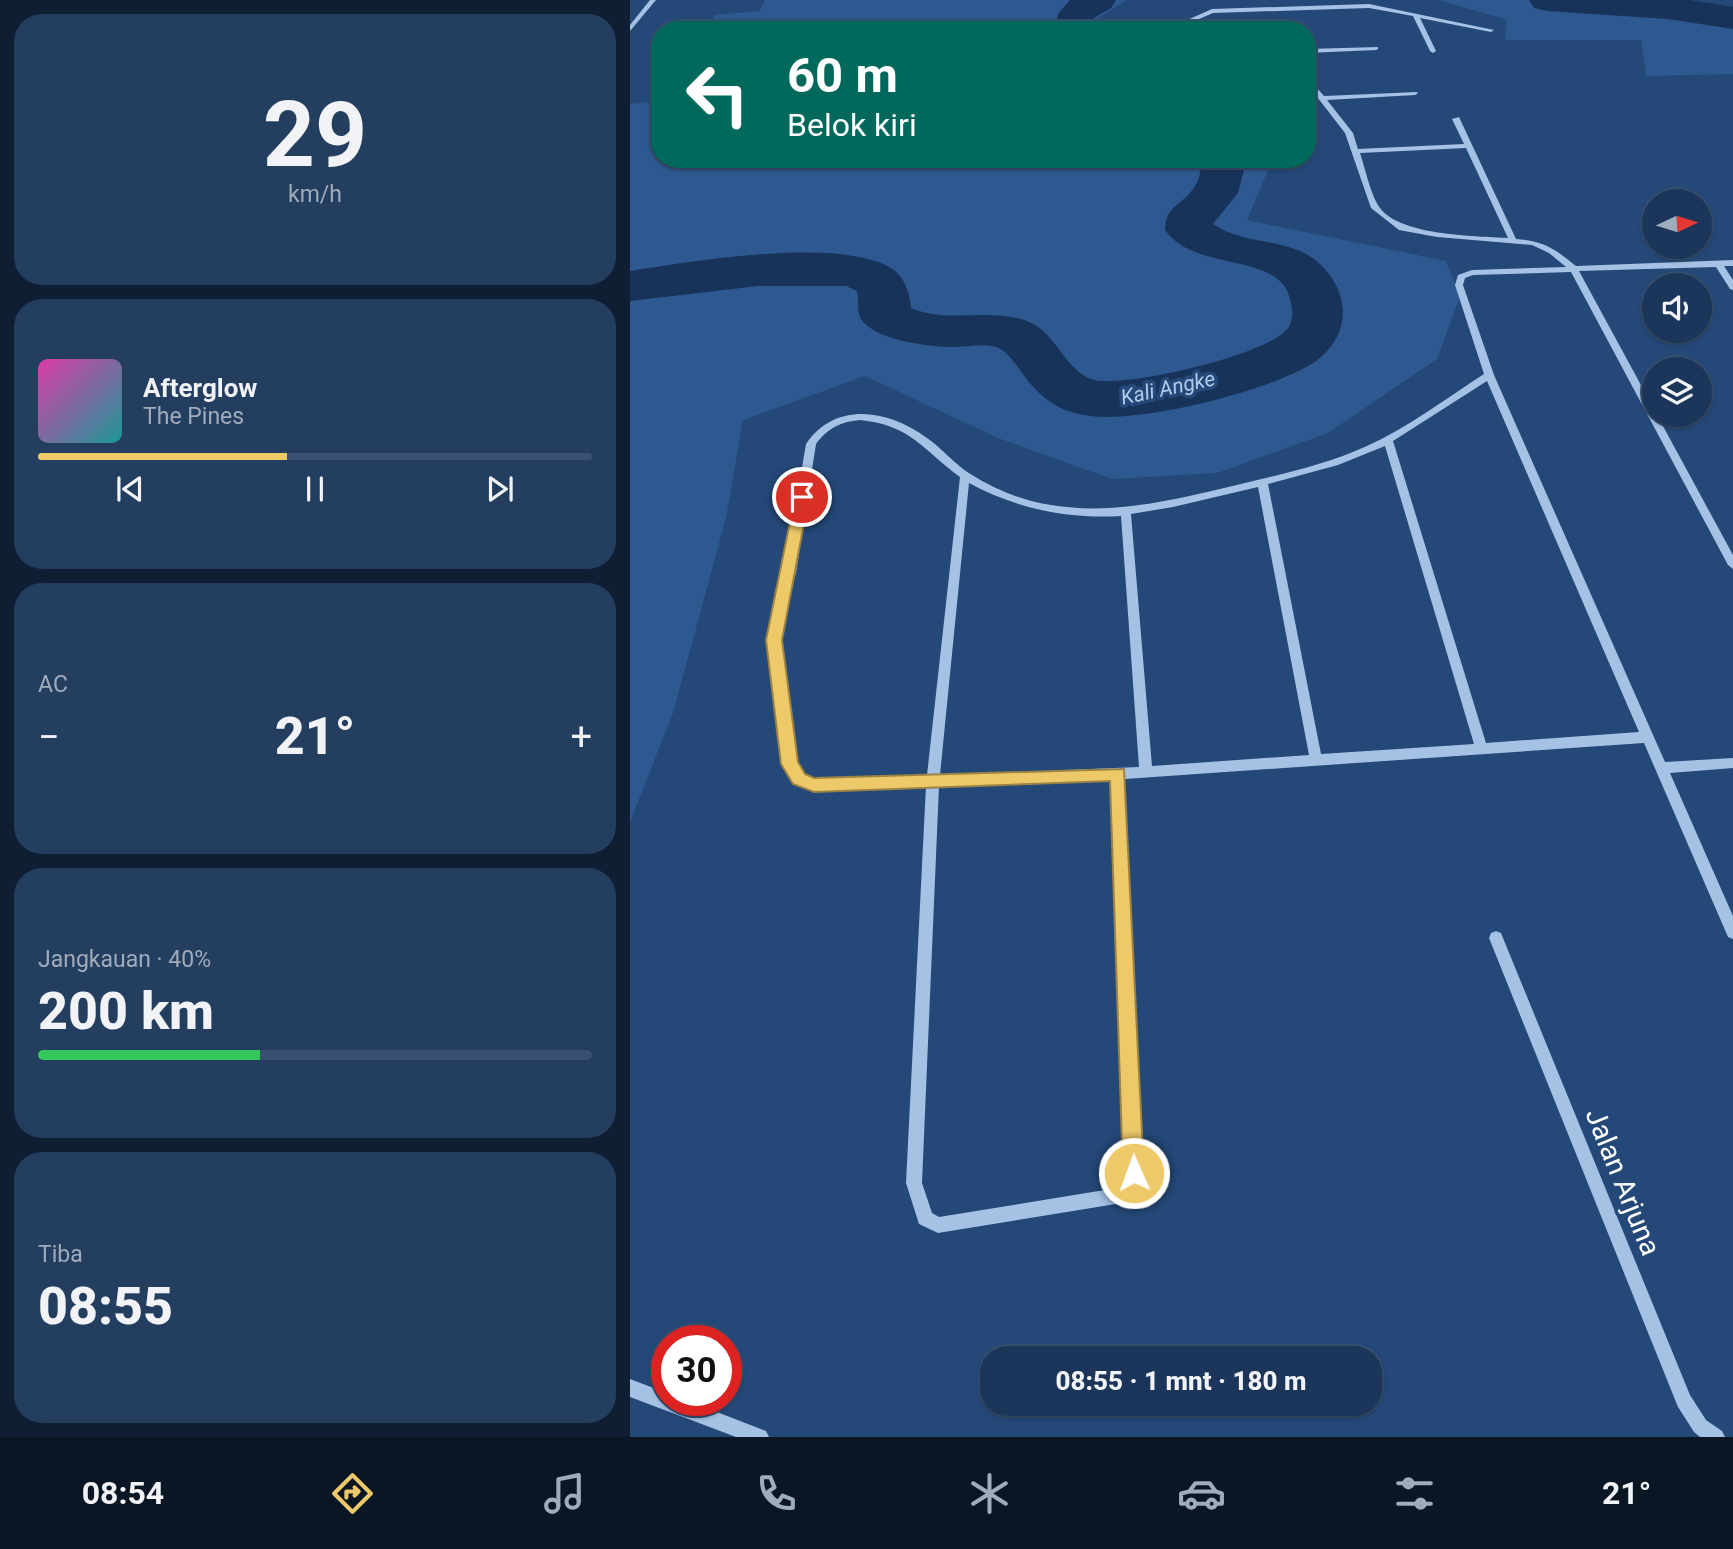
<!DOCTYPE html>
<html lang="id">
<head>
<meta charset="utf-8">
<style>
  body { margin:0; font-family:Roboto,sans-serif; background:#243e60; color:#f1f3f6; height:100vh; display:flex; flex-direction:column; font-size:26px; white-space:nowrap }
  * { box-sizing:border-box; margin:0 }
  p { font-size:23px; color:#a0abbb }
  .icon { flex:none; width:38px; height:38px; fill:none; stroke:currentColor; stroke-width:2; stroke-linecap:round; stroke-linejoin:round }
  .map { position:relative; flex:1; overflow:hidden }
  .sheet { display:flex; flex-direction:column; gap:14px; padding:14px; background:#0f1e32; width:630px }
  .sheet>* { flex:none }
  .top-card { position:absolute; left:21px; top:21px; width:665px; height:147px; border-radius:28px; box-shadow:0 2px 5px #0004,0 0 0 2px #395070; background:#00695c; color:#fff; overflow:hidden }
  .needle { width:46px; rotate:86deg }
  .fabs { position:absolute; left:1012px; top:189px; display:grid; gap:14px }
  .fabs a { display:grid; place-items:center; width:70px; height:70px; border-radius:50%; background:#1b365a; box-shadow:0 2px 5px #0004,0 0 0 2px #395070; font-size:35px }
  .speed { position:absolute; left:21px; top:1325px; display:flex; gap:14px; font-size:35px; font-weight:700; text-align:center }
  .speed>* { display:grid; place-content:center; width:91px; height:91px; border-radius:50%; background:#1b365a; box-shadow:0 2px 5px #0004,0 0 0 2px #395070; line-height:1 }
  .speed .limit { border:10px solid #d22; background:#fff; color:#111 }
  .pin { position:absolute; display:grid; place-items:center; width:60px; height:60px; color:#fff; margin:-30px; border:4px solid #fff; border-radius:50%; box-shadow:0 2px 7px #0007 }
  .me { position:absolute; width:77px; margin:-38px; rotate:358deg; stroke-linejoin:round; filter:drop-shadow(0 0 5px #0008) }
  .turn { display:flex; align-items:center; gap:24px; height:147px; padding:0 21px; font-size:32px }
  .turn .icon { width:91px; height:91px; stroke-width:2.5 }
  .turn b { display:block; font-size:49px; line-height:60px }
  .big { font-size:52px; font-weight:800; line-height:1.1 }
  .sheet .tile { flex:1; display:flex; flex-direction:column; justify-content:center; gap:10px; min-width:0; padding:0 24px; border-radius:28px; background:#243e60 }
  .sheet .dial { align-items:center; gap:0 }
  .dial b { font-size:91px; line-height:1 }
  .song { display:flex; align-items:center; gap:21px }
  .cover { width:84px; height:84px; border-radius:10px; background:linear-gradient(135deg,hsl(320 70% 55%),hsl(180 70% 35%)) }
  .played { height:7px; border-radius:4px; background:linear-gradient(90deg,#eec969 45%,#395070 45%) }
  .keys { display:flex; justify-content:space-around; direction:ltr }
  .heat { display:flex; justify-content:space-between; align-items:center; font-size:38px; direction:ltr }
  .charge { height:10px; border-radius:5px; background:linear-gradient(90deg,#34c759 40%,#395070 0) }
  .trip { position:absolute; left:350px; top:1346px; width:402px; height:70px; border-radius:28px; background:#1b365a; box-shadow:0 2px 5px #0004,0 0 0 2px #395070; font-weight:800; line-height:70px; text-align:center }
  .tab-bar { display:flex; height:112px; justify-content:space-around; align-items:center; background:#0b1624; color:#a0abbb }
  .tab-bar .icon { width:49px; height:49px }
  .tab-bar .selected { color:#eec969 }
  .tab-bar b { font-size:32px; color:#f1f3f6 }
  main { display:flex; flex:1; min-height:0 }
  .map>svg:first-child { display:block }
  .green { fill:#2e5990 }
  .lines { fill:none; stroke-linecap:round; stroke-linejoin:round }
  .river { fill:#183359; fill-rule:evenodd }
  .minor { fill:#a5c1e4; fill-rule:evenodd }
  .route { fill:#eec969; stroke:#9b8344; stroke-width:2 }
  .labels { text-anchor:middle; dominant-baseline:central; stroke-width:7; stroke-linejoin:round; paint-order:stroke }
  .far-water-label { font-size:21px; font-style:italic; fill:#b0cbec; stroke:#244878 }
  .near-street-label { font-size:28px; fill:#fff; stroke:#244878 }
</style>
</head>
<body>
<main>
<section class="sheet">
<div class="tile dial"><b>29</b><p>km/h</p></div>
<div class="tile">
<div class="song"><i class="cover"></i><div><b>Afterglow</b><p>The Pines</p></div></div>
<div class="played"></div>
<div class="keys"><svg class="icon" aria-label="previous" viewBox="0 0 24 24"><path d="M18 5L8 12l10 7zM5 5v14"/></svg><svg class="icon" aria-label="pause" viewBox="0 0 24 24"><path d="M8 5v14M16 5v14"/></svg><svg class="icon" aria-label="next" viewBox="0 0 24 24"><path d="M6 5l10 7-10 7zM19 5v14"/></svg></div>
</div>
<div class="tile"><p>AC</p>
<div class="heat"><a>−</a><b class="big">21°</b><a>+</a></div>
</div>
<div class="tile"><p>Jangkauan · 40%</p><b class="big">200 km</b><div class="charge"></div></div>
<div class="tile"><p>Tiba</p><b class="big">08:55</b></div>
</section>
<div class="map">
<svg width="1103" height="1437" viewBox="0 0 1103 1437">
  <rect width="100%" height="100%" fill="#244878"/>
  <g class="green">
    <polygon points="135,0 497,0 448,30 81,30 84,15 129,11"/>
    <polygon points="809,0 998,0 1008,14 1103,20 1103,74 1016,76 1011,40 875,40 877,20"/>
    <polygon points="30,101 30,159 635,159 639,168 617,220 816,261 830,296 807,359 698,433 587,473 482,479 368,438 235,376 113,420 96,518 43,713 0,822 0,104"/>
  </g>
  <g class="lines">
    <g class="river">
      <polygon points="440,0 486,0 481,8 464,18 462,30 424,30 428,14"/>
      <polygon points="899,0 1059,0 1103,7 1103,29 1038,19 917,11 904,8"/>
      <path d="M572 159H617L608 193 583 224C616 247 661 236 691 265 721 295 721 335 686 361 645 390 511 423 461 416 430 413 410 398 392 373 385 363 377 351 366 347 354 343 336 347 323 347 300 347 241 340 230 317 227 310 229 299 227 291L216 286H128L0 301V271C60 262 213 235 264 270 275 278 280 295 281 308 317 324 359 307 397 321 426 331 435 372 464 380 494 388 647 354 660 325 664 315 662 302 658 293 642 253 563 271 535 230 535 205 554 205 565 186 570 179 571 168 572 159Z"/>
    </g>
    <g class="minor">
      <polygon points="20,0 26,0 0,31 0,25"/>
      <polygon points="739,4 864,30 861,32 790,18 806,51 803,53 800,51 783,16 739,8 583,13 560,23 559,30 553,30 555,21 582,9"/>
      <polygon points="748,47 748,49 746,50 677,53 677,49"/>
      <path d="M677 77 694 96 787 92 788 93 785 95 697 100 723 133 728 149 834 144 822 119 829 117 886 239C914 241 925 249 946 266L1103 260V266H1094L1103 280V290L1100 289 1086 267 949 271 1024 409V415H1027L1103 555V569L1098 565 941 272 843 275 835 278 833 285 864 375 1035 762 1103 758V768L1040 773 1103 916V939L1098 937 1014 743 495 779 512 1173 498 1201 492 1203 308 1233 289 1224 276 1183 296 786 184 791 164 783 154 764 138 641 142 608 154 573 176 444C206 400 259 410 297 438 313 449 325 465 342 475 366 490 393 501 421 505 487 516 551 498 615 483 656 473 698 464 737 446 779 427 815 399 854 374L825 285 828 275 842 270 936 267 919 253 902 245 807 237 769 230 741 208 715 133 677 84ZM836 148 878 238C845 236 766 236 748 205 740 192 735 168 730 153ZM857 381 1009 732 856 743 763 441ZM230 420C281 425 293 450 330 477L297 775 184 779 174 775 166 763 150 641 154 608 166 573 186 444C198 428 210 422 230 420ZM755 446 844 744 691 754 638 484 708 465ZM339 483C387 509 437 519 491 516L509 767 310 775ZM628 487 679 755 522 766 501 514 543 507ZM482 780 496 1172 487 1188 309 1217 302 1213 292 1183 309 786Z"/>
      <polygon points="866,931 871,933 873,938 1060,1395 1076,1420 1092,1431 1095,1437 1070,1437 1064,1432 1048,1407 859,938 861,933"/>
      <polygon points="0,1379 37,1393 37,1400 56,1400 136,1431 139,1437 106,1437 0,1397"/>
    </g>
  </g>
  <polygon class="route" points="172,493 179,497 152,640 168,762 175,774 184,778 494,769 514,1173 511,1181 504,1184 496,1181 493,1173 480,781 184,792 163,784 151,764 136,640 165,497"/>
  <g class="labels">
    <g class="far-water-label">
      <text transform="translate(538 388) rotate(-12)">Kali Angke</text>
    </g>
    <g class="near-street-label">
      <text transform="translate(993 1182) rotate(68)">Jalan Arjuna</text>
    </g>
  </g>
</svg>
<div class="fabs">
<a><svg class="needle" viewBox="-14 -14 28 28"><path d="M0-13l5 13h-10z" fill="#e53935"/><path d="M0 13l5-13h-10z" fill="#a0abbb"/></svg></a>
<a><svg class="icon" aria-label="sound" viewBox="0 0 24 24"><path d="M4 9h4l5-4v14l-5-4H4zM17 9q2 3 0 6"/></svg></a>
<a><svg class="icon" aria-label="layers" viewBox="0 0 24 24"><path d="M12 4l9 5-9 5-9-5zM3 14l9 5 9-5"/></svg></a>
</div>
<div class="speed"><div class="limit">30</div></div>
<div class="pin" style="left:172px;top:497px;background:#d93025"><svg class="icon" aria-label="arrive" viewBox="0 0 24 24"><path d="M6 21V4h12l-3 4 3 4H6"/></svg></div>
<svg class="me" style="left:504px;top:1173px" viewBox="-20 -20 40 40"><circle r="17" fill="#eec969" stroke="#fff" stroke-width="3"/><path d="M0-11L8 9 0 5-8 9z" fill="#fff"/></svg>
<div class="trip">08:55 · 1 mnt · 180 m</div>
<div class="top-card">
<div class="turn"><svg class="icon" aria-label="left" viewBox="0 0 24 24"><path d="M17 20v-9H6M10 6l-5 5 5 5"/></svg><div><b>60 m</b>Belok kiri</div></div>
</div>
</div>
</main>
<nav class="tab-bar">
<b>08:54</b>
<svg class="icon selected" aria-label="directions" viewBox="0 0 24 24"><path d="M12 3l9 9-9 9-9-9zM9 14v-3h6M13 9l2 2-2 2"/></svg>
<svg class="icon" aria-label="music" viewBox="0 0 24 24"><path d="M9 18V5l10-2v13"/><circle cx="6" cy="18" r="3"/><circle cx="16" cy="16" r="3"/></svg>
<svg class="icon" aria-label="phone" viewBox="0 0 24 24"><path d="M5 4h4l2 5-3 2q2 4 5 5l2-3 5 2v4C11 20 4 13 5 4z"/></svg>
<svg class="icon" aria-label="climate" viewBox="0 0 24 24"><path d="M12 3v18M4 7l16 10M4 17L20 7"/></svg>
<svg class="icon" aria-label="car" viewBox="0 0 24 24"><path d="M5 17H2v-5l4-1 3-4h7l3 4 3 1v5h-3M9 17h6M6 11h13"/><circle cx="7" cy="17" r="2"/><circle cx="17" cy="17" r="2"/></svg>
<svg class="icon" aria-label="filters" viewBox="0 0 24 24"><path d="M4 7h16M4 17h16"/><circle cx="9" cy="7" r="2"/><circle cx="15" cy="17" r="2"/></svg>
<b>21°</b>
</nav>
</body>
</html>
